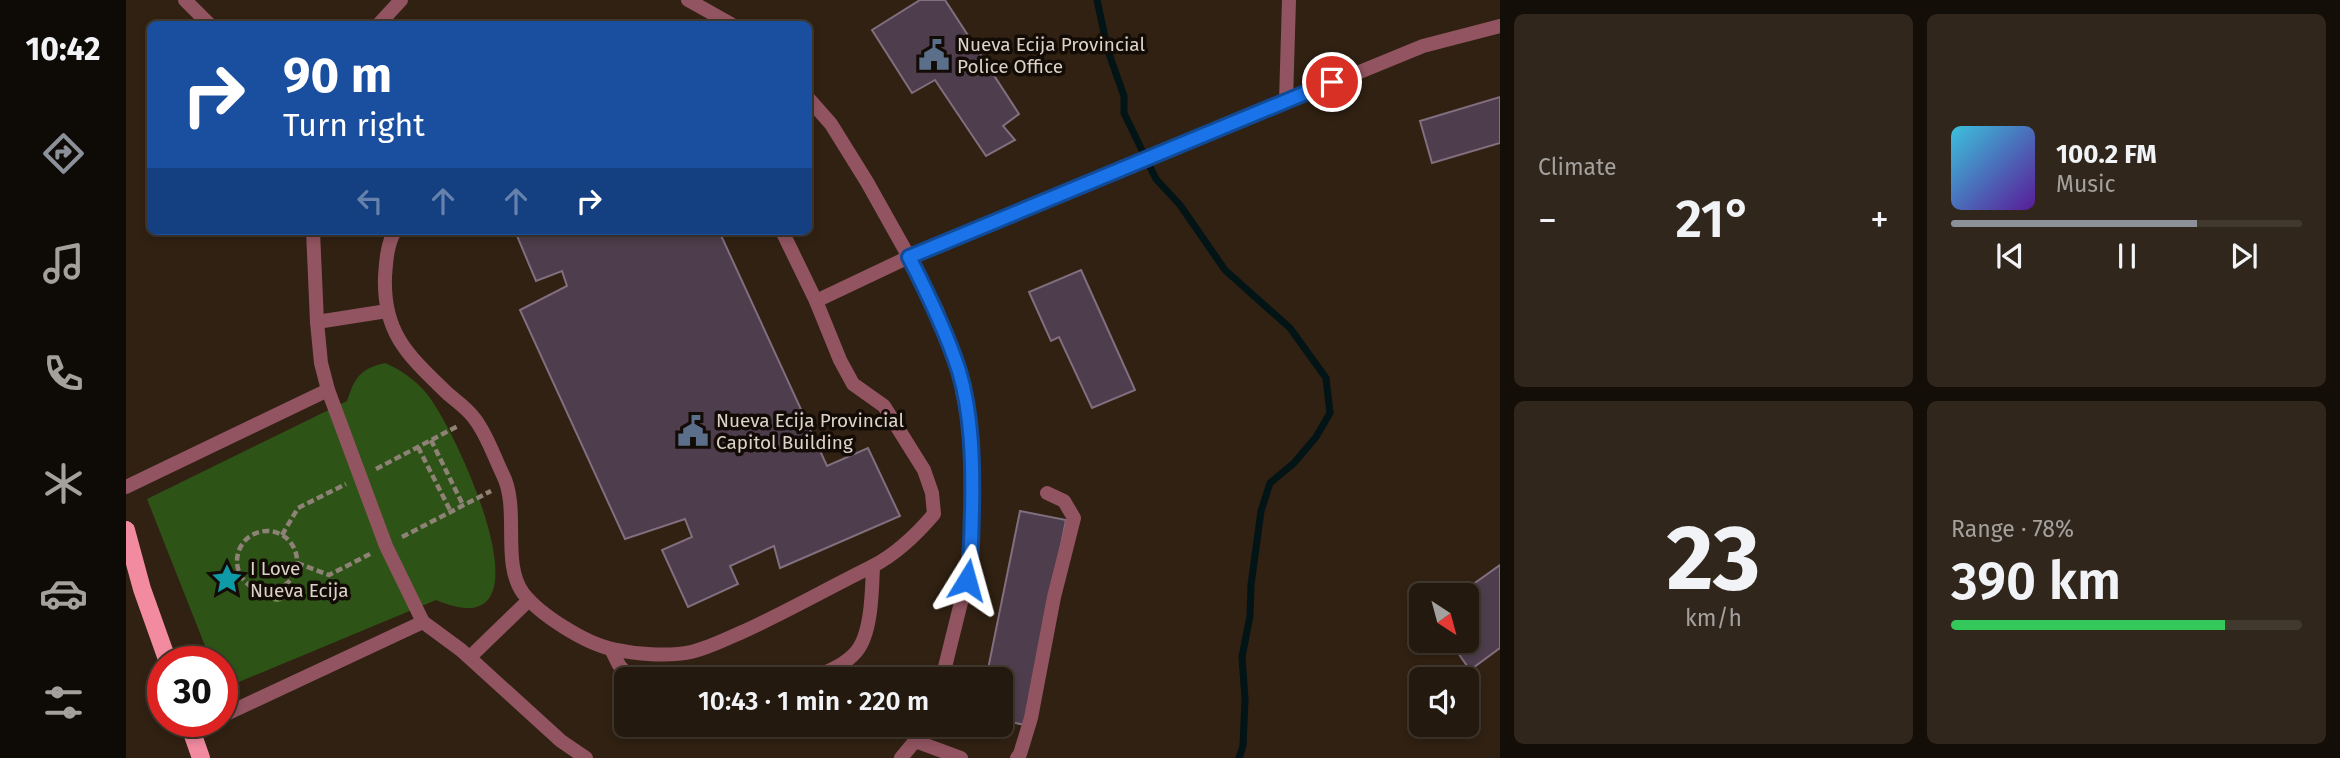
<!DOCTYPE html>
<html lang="en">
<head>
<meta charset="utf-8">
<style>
  body { margin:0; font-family:"Fira Sans",sans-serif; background:#30261c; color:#f1f3f6; height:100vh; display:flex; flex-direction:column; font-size:26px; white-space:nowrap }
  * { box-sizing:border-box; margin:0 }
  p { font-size:23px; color:#a3a09e }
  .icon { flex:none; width:38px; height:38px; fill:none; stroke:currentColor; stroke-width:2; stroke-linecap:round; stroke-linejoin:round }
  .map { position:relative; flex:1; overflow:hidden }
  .drawer { display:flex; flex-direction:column; gap:14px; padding:14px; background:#140e08; width:840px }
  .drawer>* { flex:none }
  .banner { position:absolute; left:21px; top:21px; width:665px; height:214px; border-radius:10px; box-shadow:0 4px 10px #0003,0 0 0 2px #41382e; background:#1a4fa0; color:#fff; overflow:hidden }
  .needle { width:46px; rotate:144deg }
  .buttons { position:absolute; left:1283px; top:583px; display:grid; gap:14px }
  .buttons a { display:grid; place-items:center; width:70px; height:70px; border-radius:10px; background:#24190e; box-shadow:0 4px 10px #0003,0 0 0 2px #41382e; font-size:35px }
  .speed { position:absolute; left:21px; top:646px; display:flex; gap:14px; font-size:35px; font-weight:700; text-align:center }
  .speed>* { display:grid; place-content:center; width:91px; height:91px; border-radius:50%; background:#24190e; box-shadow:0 4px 10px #0003,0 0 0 2px #41382e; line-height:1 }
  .speed .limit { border:10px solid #d22; background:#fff; color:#111 }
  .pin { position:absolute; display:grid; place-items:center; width:60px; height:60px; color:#fff; margin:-30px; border:4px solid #fff; border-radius:50%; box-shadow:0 2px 7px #0007 }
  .me { position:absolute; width:77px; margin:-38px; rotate:8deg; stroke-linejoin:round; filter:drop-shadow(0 0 5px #0008) }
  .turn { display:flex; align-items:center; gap:24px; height:147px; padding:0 21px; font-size:32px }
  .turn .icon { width:91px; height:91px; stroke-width:2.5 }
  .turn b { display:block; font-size:49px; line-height:60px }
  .lanes { display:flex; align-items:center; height:66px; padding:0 21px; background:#0003; justify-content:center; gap:35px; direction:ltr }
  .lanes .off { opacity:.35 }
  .big { font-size:52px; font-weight:600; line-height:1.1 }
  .drawer .widget { flex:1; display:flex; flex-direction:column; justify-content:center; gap:10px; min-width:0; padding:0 24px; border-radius:10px; background:#30261c }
  .drawer .dial { align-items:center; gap:0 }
  .dial b { font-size:91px; line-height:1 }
  .song { display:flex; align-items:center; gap:21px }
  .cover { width:84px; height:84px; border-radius:10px; background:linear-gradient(135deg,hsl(190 70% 55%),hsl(270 70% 35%)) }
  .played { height:7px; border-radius:4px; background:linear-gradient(90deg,#8c9099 70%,#41382e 70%) }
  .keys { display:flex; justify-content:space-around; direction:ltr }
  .heat { display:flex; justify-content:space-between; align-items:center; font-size:38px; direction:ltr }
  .charge { height:10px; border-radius:5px; background:linear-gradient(90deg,#34c759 78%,#41382e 0) }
  .drawer .tiles { flex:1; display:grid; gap:14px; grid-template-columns:repeat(2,1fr) }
  .trip { position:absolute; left:488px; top:667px; width:399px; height:70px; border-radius:10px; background:#24190e; box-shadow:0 4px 10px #0003,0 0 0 2px #41382e; font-weight:600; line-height:70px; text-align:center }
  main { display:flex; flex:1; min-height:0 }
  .tab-bar { display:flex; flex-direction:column; width:126px; justify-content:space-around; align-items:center; background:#0e0a06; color:#a3a09e }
  .tab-bar .icon { width:49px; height:49px }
  .tab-bar .selected { color:#8c9099 }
  .tab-bar b { font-size:32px; color:#f1f3f6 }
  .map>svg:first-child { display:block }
  .green { fill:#2e5317 }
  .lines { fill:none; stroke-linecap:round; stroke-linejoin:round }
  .stream { stroke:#021415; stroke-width:7 }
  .building { fill:#4e3d4c; stroke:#816e7f; stroke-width:2 }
  .path { stroke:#8e8276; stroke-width:4.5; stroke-dasharray:7 3.5; stroke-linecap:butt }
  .lane { stroke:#925461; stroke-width:14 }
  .street { stroke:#925461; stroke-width:14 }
  .primary { stroke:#f28ba0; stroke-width:18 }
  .tree { fill:#71914f }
  .route-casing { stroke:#114b97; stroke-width:18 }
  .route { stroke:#1a73e8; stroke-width:12 }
  .labels { text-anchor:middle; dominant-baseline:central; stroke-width:7; stroke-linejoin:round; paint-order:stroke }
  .poi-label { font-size:19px; fill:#dcd2c8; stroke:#130c06; text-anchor:start }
</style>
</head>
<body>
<main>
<nav class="tab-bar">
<b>10:42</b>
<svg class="icon selected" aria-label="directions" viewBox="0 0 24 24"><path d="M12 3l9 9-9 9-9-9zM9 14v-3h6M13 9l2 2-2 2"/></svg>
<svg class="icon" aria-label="music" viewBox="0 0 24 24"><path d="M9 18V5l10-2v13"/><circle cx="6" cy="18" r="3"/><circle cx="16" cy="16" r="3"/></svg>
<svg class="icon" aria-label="phone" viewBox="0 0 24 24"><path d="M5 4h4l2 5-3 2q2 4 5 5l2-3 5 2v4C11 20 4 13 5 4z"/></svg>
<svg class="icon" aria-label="climate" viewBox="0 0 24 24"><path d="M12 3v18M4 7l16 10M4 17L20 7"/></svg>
<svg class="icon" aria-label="car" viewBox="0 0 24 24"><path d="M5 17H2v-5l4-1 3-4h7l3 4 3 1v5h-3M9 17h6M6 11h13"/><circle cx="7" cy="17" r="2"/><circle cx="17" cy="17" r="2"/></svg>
<svg class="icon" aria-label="filters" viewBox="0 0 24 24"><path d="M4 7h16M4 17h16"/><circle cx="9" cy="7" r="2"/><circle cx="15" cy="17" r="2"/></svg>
</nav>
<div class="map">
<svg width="1374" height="758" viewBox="0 0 1374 758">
  <rect width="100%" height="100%" fill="#302112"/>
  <path class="green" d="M259 363C275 370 290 380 301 394 330 429 434 653 310 600L96 689V662L85 661 21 499 221 401C229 377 234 369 259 363Z"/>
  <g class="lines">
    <polyline class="stream" points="971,0 982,51 998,96 998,113 1030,179 1054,205 1099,270 1164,328 1200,378 1204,413 1190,437 1168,463 1144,483 1135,511 1125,585 1124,616 1116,657 1119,699 1117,746 1113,758"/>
  </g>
  <g class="building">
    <polygon points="794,0 819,0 893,114 877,126 889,140 860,156 809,80 786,93 746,30"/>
    <polygon points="1374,97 1374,143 1306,163 1294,121"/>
    <polygon points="389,231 593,231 701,466 742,448 774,516 654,568 648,546 604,566 612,584 562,607 536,550 566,537 559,519 499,539 394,310 441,286 436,271 410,281"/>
    <polygon points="955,270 1009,390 966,408 933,337 925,341 903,292"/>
    <polygon points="894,511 940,520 899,725 875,720 875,679 860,679"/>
    <polygon points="1374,565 1374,648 1344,670 1323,640 1340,640 1340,595 1332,595"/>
  </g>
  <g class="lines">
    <g class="path">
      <polyline points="305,440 337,505"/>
      <polyline points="292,447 325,512"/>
      <polyline points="250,469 332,426"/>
      <circle cx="141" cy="561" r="30"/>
      <polyline points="156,535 172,508 220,484"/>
      <polyline points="276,537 365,491"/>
      <polyline points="171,563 203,575 244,554"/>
    </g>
    <g class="lane">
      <polyline points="59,0 83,24"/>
      <path d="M269 231C261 244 260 262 259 277 257 334 283 356 321 393 330 401 341 408 348 418 361 434 368 457 377 475 394 509 375 563 397 593 414 615 459 643 486 649 509 654 542 657 565 652 582 648 598 640 614 633 659 613 702 588 747 566 770 554 791 534 808 514L806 493 798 470 758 406 727 384 714 360 690 301 656 231"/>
      <polyline points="690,301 783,257"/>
      <polyline points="191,322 261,311"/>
      <polyline points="485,649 493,665 505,679"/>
      <polyline points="344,657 403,600"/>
      <path d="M683 679C700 672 718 666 730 652 746 634 746 589 747 566"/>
      <polyline points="789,741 835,758"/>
      <polyline points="891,758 894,754 905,718 928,597 948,518 938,501 921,493"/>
    </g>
    <g class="street">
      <polyline points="562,0 605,24"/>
      <polyline points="253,24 275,0"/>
      <polyline points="682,98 705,124 741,182 783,257 811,310 833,373 843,427 846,495 845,562 816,679"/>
      <polyline points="1160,101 1163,0"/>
      <polyline points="187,231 191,322 195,363 202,390 260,546 297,622 335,650 435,741 460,758"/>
      <polyline points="783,257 1297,46 1374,26"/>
      <polyline points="0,487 202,390"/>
      <polyline points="96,716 297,622"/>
      <polyline points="66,730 86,721"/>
      <polyline points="775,758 789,741 796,724"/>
    </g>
    <g class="primary">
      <polyline points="0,530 16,589 42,662"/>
      <polyline points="62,721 75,758"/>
    </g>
  </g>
  <circle class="tree" cx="151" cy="593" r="9"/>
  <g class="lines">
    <defs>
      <path id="route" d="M841 580C846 557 845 534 846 511 847 465 846 414 833 371 820 331 802 294 783 257L1206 82"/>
    </defs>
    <use href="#route" class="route-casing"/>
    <use href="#route" class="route"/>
  </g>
  <defs>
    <symbol id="civic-bare" viewBox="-9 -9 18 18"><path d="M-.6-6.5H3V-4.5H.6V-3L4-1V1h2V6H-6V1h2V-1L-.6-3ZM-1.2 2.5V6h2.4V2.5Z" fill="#5c6f8a" stroke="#130c06" stroke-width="2.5" paint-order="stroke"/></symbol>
    <symbol id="sight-bare" viewBox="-9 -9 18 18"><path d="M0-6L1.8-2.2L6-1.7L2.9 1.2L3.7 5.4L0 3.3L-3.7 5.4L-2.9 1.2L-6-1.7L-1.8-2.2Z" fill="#0f9aa8" stroke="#130c06" stroke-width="2.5" paint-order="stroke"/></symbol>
  </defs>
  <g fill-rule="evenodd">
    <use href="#civic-bare" x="786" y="33" width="44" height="44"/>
    <use href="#civic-bare" x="545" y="409" width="44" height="44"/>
    <use href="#sight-bare" x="79" y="557" width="44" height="44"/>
  </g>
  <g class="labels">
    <g class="poi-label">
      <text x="831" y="44">Nueva Ecija Provincial<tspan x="831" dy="22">Police Office</tspan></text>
      <text x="590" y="420">Nueva Ecija Provincial<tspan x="590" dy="22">Capitol Building</tspan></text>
      <text x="124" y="568">I Love<tspan x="124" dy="22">Nueva Ecija</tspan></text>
    </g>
  </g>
</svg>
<div class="buttons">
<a><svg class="needle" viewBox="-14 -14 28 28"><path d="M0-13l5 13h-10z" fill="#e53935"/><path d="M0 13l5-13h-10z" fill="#a3a09e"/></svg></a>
<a><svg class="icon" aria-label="sound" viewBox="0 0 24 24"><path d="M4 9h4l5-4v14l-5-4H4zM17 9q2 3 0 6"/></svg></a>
</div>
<div class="speed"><div class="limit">30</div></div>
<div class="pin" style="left:1206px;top:82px;background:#d93025"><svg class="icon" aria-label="arrive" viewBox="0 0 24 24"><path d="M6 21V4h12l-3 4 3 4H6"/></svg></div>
<svg class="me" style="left:841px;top:580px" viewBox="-20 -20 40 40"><path d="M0-17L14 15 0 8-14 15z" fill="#1a73e8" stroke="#fff" stroke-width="4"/></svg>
<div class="trip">10:43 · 1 min · 220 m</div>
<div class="banner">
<div class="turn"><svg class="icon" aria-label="right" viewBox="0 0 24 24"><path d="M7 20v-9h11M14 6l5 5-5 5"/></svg><div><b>90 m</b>Turn right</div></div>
<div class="lanes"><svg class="icon off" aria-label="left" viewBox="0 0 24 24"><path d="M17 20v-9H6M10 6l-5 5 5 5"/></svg><svg class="icon off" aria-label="ahead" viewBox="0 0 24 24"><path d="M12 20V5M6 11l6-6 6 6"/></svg><svg class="icon off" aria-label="ahead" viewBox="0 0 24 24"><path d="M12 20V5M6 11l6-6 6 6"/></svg><svg class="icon" aria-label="right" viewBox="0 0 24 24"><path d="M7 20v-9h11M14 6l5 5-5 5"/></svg></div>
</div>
</div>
<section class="drawer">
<div class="tiles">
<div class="widget"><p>Climate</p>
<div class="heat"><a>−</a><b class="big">21°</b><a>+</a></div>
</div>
<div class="widget">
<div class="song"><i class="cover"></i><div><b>100.2 FM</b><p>Music</p></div></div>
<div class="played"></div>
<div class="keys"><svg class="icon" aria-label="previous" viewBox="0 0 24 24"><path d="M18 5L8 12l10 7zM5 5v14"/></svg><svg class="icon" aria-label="pause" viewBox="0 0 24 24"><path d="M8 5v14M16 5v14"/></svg><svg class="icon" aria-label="next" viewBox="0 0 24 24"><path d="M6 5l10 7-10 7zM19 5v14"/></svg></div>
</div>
<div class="widget dial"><b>23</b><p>km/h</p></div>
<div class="widget"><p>Range · 78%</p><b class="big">390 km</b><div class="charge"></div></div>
</div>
</section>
</main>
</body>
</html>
